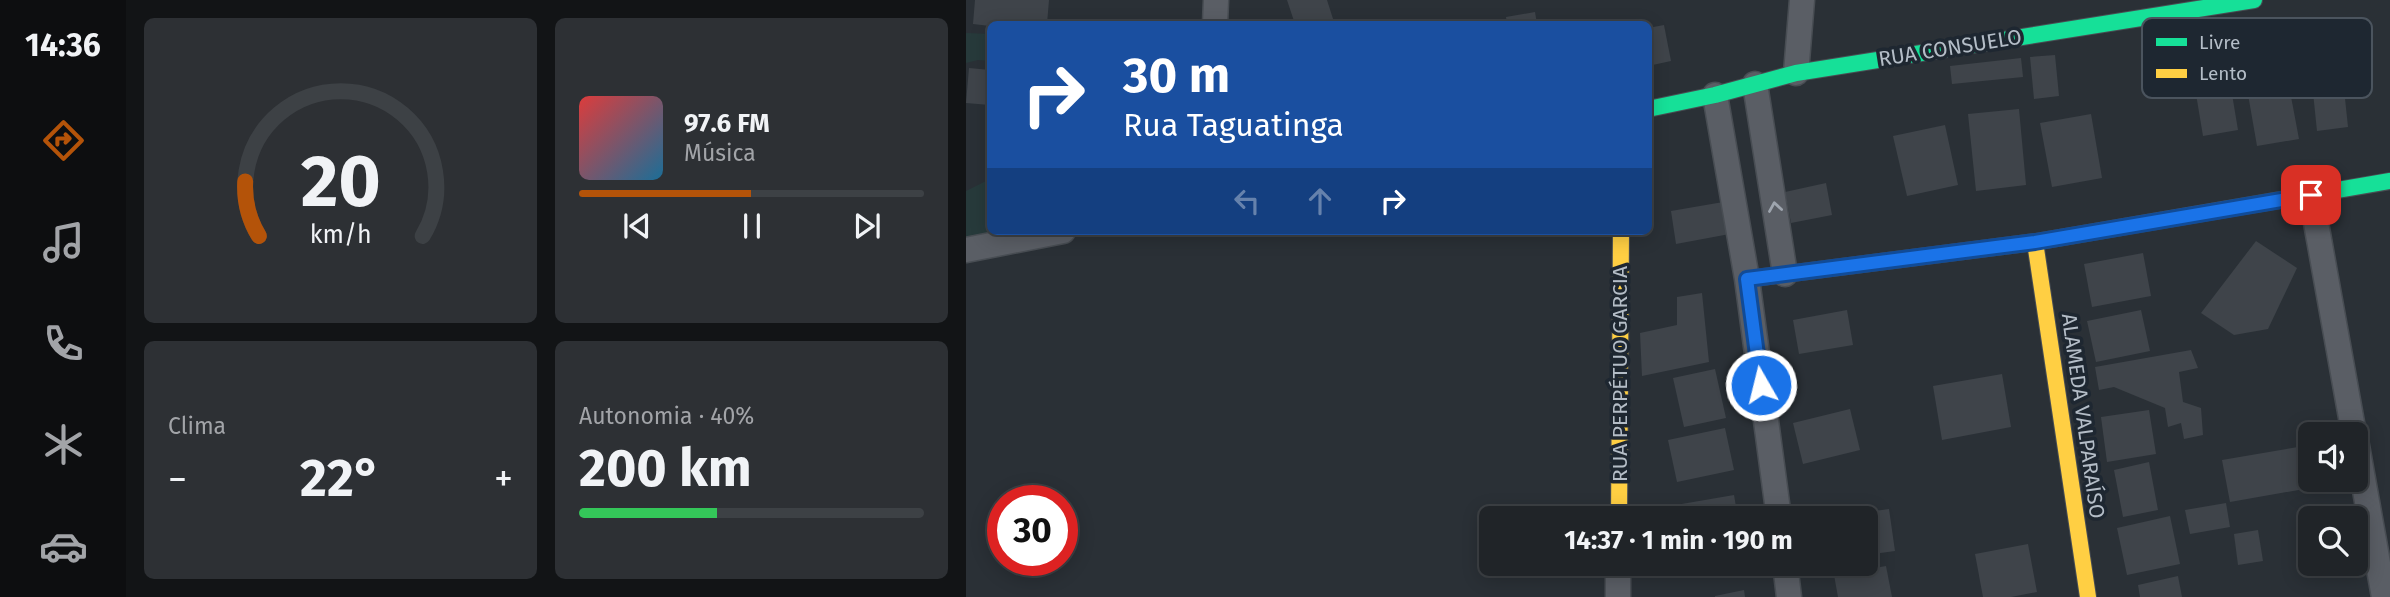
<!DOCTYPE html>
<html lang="pt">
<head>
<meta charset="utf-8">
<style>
  body { margin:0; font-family:"Fira Sans",sans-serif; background:#2d3034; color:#f1f3f6; height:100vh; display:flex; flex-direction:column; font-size:26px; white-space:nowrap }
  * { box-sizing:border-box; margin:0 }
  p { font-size:23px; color:#a2a4a8 }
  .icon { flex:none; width:38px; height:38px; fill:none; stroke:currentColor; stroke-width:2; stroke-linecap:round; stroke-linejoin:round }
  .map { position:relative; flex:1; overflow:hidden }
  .details { display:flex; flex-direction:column; gap:18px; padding:18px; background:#121416; width:840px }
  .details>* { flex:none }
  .guide { position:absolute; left:21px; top:21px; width:665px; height:214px; border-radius:10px; box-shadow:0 4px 18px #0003,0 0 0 2px #3d4145; background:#1a4fa0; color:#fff; overflow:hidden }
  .fabs { position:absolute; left:1332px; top:422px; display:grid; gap:14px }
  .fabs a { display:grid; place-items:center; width:70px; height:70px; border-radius:10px; background:#202428; box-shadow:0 4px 18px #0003,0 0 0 2px #3d4145; font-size:35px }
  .speed { position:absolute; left:21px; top:485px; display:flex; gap:14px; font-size:35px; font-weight:700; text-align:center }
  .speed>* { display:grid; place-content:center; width:91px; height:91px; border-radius:50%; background:#202428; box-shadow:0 4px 18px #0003,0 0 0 2px #3d4145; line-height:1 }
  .speed .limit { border:10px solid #d22; background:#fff; color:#111 }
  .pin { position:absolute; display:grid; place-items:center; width:60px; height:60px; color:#fff; margin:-30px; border-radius:14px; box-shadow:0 4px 10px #0006 }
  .me { position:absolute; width:77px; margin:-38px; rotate:352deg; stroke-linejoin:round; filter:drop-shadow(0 0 5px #0008) }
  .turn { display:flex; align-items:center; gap:24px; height:147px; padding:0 21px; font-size:32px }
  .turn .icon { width:91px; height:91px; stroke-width:2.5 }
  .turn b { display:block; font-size:49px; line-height:60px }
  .lanes { display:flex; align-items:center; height:66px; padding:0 21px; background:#0003; justify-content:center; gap:35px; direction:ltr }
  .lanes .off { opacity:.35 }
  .big { font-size:52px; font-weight:700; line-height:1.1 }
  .details .card { flex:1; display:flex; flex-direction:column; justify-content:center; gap:10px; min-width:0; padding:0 24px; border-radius:10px; background:#2d3034 }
  .details .dial { align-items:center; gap:0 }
  .dial svg { height:182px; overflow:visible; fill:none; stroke:#3d4145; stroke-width:7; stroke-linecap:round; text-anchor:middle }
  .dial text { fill:#f1f3f6; stroke:none }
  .song { display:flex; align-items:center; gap:21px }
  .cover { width:84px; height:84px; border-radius:10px; background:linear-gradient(135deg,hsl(0 70% 55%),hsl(200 70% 35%)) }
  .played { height:7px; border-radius:4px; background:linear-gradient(90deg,#b45309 50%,#3d4145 50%) }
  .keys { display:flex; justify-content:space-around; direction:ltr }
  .heat { display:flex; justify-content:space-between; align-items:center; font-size:38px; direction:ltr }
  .charge { height:10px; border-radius:5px; background:linear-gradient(90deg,#34c759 40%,#3d4145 0) }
  .details .tiles { flex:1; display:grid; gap:18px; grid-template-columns:repeat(2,1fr) }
  .trip { position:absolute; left:513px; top:506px; width:399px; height:70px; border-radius:10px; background:#202428; box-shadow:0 4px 18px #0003,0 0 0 2px #3d4145; font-weight:700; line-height:70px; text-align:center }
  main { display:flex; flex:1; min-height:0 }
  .menu { display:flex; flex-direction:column; width:126px; justify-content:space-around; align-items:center; background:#0d0e10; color:#a2a4a8 }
  .menu .icon { width:49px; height:49px }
  .menu .on { color:#b45309 }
  .menu b { font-size:32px; color:#f1f3f6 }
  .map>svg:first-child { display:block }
  .green { fill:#273a3b }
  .building { fill:#3f444a }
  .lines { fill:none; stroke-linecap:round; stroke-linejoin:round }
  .street-casing { stroke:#484d53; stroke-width:27 }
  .fast-casing { stroke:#484d53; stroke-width:18 }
  .slow-casing { stroke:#484d53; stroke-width:18 }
  .street { stroke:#5a5e65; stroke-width:24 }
  .fast { stroke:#16e098; stroke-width:16 }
  .slow { stroke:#ffcf43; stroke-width:16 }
  .oneway { stroke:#9ea5ae }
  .route-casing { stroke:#114b97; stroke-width:18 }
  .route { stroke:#1a73e8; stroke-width:12 }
  .labels { text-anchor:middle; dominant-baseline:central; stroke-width:7; stroke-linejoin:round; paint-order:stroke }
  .street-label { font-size:21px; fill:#b4bdc7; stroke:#1e2731 }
  .key { fill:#1e2731; stroke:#4b545e; stroke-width:2 }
  .key-label { font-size:19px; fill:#b4bdc7 }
</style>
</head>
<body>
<main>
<nav class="menu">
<b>14:36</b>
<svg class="icon on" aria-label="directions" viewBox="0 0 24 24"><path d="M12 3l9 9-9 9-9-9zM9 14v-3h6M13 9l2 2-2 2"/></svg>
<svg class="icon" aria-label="music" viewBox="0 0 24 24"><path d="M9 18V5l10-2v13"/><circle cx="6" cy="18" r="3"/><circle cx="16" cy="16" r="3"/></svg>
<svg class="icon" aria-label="phone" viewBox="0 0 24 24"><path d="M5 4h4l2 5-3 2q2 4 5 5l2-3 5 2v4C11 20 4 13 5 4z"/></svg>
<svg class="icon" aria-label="climate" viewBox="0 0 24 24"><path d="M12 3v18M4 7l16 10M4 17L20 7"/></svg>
<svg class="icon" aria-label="car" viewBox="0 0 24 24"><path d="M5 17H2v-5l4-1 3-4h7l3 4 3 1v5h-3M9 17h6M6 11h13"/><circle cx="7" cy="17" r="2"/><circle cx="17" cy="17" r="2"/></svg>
</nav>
<section class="details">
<div class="tiles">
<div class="card dial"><svg viewBox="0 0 100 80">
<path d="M14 69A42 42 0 1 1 86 69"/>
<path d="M14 69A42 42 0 0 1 8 45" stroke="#b45309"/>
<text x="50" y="56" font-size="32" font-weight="700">20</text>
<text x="50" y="72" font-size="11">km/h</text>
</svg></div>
<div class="card">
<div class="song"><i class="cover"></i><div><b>97.6 FM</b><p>Música</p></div></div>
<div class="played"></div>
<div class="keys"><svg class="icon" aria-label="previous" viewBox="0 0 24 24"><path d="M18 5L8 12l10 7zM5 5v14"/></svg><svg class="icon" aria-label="pause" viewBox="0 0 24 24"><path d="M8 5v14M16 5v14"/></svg><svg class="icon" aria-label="next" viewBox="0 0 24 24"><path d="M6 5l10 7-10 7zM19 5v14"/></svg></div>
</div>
<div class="card"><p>Clima</p>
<div class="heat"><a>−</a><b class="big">22°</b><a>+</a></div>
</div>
<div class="card"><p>Autonomia · 40%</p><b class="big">200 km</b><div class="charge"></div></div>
</div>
</section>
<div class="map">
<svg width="1424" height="597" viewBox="0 0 1424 597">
  <rect width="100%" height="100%" fill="#2a3036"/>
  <g class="green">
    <polygon points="0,33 24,34 24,61 12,60 0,63"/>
    <polygon points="24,179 24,231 26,231 0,241 0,191"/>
  </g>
  <g class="building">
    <polygon points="9,0 83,0 81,24 24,26 7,24"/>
    <polygon points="321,0 361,0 368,22 360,24 329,24"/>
    <polygon points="569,12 571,24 541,24 540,17"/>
    <polygon points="698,25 705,61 682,66 682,28"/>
    <polygon points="1089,55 1093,96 1068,99 1064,57"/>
    <polygon points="1055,58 1057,77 986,84 984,66"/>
    <polygon points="3,68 24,70 24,105 0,103"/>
    <polygon points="1320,70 1333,139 1291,146 1279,77"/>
    <polygon points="1376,70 1382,127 1351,131 1345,73"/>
    <polygon points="1264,82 1272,130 1237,136 1229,88"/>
    <polygon points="1053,109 1060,185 1010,191 1002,114"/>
    <polygon points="1125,114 1136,178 1086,187 1074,123"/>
    <polygon points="979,125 992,185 941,196 927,136"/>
    <polygon points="860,183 866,215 825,223 819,192"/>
    <polygon points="763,201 769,233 710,244 705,211"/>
    <polygon points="1290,241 1331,268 1302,329 1268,335 1235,313"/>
    <polygon points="1177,253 1185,296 1126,307 1118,264"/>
    <polygon points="736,293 743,362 676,376 674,333 711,325 711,297"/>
    <polygon points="881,310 887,345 833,354 827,320"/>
    <polygon points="1175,310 1184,351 1130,362 1121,321"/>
    <polygon points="1225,350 1232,368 1213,372 1217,402 1235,408 1237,435 1218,439 1215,423 1202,427 1199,408 1148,387 1133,390 1129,367"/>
    <polygon points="749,369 760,418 718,427 707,378"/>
    <polygon points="1036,374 1045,427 976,440 967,386"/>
    <polygon points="884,409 894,450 837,464 827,423"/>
    <polygon points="1183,410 1190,454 1141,462 1135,417"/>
    <polygon points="759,428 768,470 711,482 702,440"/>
    <polygon points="1344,445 1344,480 1360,480 1361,485 1264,502 1256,460"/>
    <polygon points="1183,462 1192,510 1157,517 1148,470"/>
    <polygon points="768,495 772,518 706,518 704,506"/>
    <polygon points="1260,503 1264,527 1224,534 1219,510"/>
    <polygon points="923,509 929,551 900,555 900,518 874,516"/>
    <polygon points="1204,516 1214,564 1161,575 1151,528"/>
    <polygon points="1292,530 1297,561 1272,565 1268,534"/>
    <polygon points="1062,544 1071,592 1045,597 1017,597 1009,554"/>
    <polygon points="920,566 926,597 872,597 868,575"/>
    <polygon points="1212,576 1216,597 1174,597 1172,585"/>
    <polygon points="778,590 779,597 749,597 749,596"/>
  </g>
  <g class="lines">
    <defs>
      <g id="street">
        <polyline points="249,24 250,0"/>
        <polyline points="830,73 836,0"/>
        <polyline points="789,84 819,274"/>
        <polyline points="749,95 781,279 813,518"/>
        <polyline points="1345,195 1388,434"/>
        <polyline points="0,250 97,231"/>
        <polyline points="1390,440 1418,597"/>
        <polyline points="819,564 823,597"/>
        <polyline points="652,597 652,564"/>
      </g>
      <g id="fast">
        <polyline points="682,109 749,95 830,73 1288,0"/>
        <polyline points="1261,209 1424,181"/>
      </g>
      <g id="slow">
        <polyline points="1069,242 1122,597"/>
        <polyline points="781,279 1069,242 1261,209"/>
        <polyline points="653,518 655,231"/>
      </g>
    </defs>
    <use href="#street" class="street-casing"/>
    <use href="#fast" class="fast-casing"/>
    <use href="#slow" class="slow-casing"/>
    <use href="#street" class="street"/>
    <use href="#fast" class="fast"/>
    <use href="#slow" class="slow"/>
  </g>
  <defs><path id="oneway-chevron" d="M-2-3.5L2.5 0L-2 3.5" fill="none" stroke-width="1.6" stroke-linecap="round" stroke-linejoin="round" transform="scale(1.75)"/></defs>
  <use class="oneway" href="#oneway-chevron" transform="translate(809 207) rotate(-99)"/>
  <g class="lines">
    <defs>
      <polyline id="route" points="795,385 781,279 1069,242 1345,195"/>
    </defs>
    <use href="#route" class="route-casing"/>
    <use href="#route" class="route"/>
  </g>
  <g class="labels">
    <g class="street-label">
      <text transform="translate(984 48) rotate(-9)">RUA CONSUELO</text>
      <text transform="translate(654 374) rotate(-90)">RUA PERPÉTUO GARCIA</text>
      <text transform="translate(1117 416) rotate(82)">ALAMEDA VALPARAÍSO</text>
    </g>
  </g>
  <rect x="1176" y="18" width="230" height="80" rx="10" class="key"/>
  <rect x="1190" y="38" width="31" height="8" fill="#16e098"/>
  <rect x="1190" y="69" width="31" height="9" fill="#ffcf43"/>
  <g class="key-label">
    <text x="1233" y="49">Livre</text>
    <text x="1233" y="80">Lento</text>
  </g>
</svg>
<div class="fabs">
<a><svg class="icon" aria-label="sound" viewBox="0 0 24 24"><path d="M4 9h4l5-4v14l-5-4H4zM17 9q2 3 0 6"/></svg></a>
<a><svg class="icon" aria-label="search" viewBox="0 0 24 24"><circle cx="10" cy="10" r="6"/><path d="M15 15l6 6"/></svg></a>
</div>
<div class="speed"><div class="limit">30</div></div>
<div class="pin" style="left:1345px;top:195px;background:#d93025"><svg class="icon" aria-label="arrive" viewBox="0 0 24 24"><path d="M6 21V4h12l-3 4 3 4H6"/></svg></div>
<svg class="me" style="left:795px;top:385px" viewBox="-20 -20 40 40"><circle r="17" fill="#1a73e8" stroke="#fff" stroke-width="3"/><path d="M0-11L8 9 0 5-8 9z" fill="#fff"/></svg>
<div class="trip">14:37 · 1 min · 190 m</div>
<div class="guide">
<div class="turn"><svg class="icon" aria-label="right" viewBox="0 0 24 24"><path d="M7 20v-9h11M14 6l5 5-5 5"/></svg><div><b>30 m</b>Rua Taguatinga</div></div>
<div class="lanes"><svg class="icon off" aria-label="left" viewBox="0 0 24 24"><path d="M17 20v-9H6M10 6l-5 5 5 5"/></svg><svg class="icon off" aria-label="ahead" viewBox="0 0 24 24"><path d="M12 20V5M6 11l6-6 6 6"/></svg><svg class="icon" aria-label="right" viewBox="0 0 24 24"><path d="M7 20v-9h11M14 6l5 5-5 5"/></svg></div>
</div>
</div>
</main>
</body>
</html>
